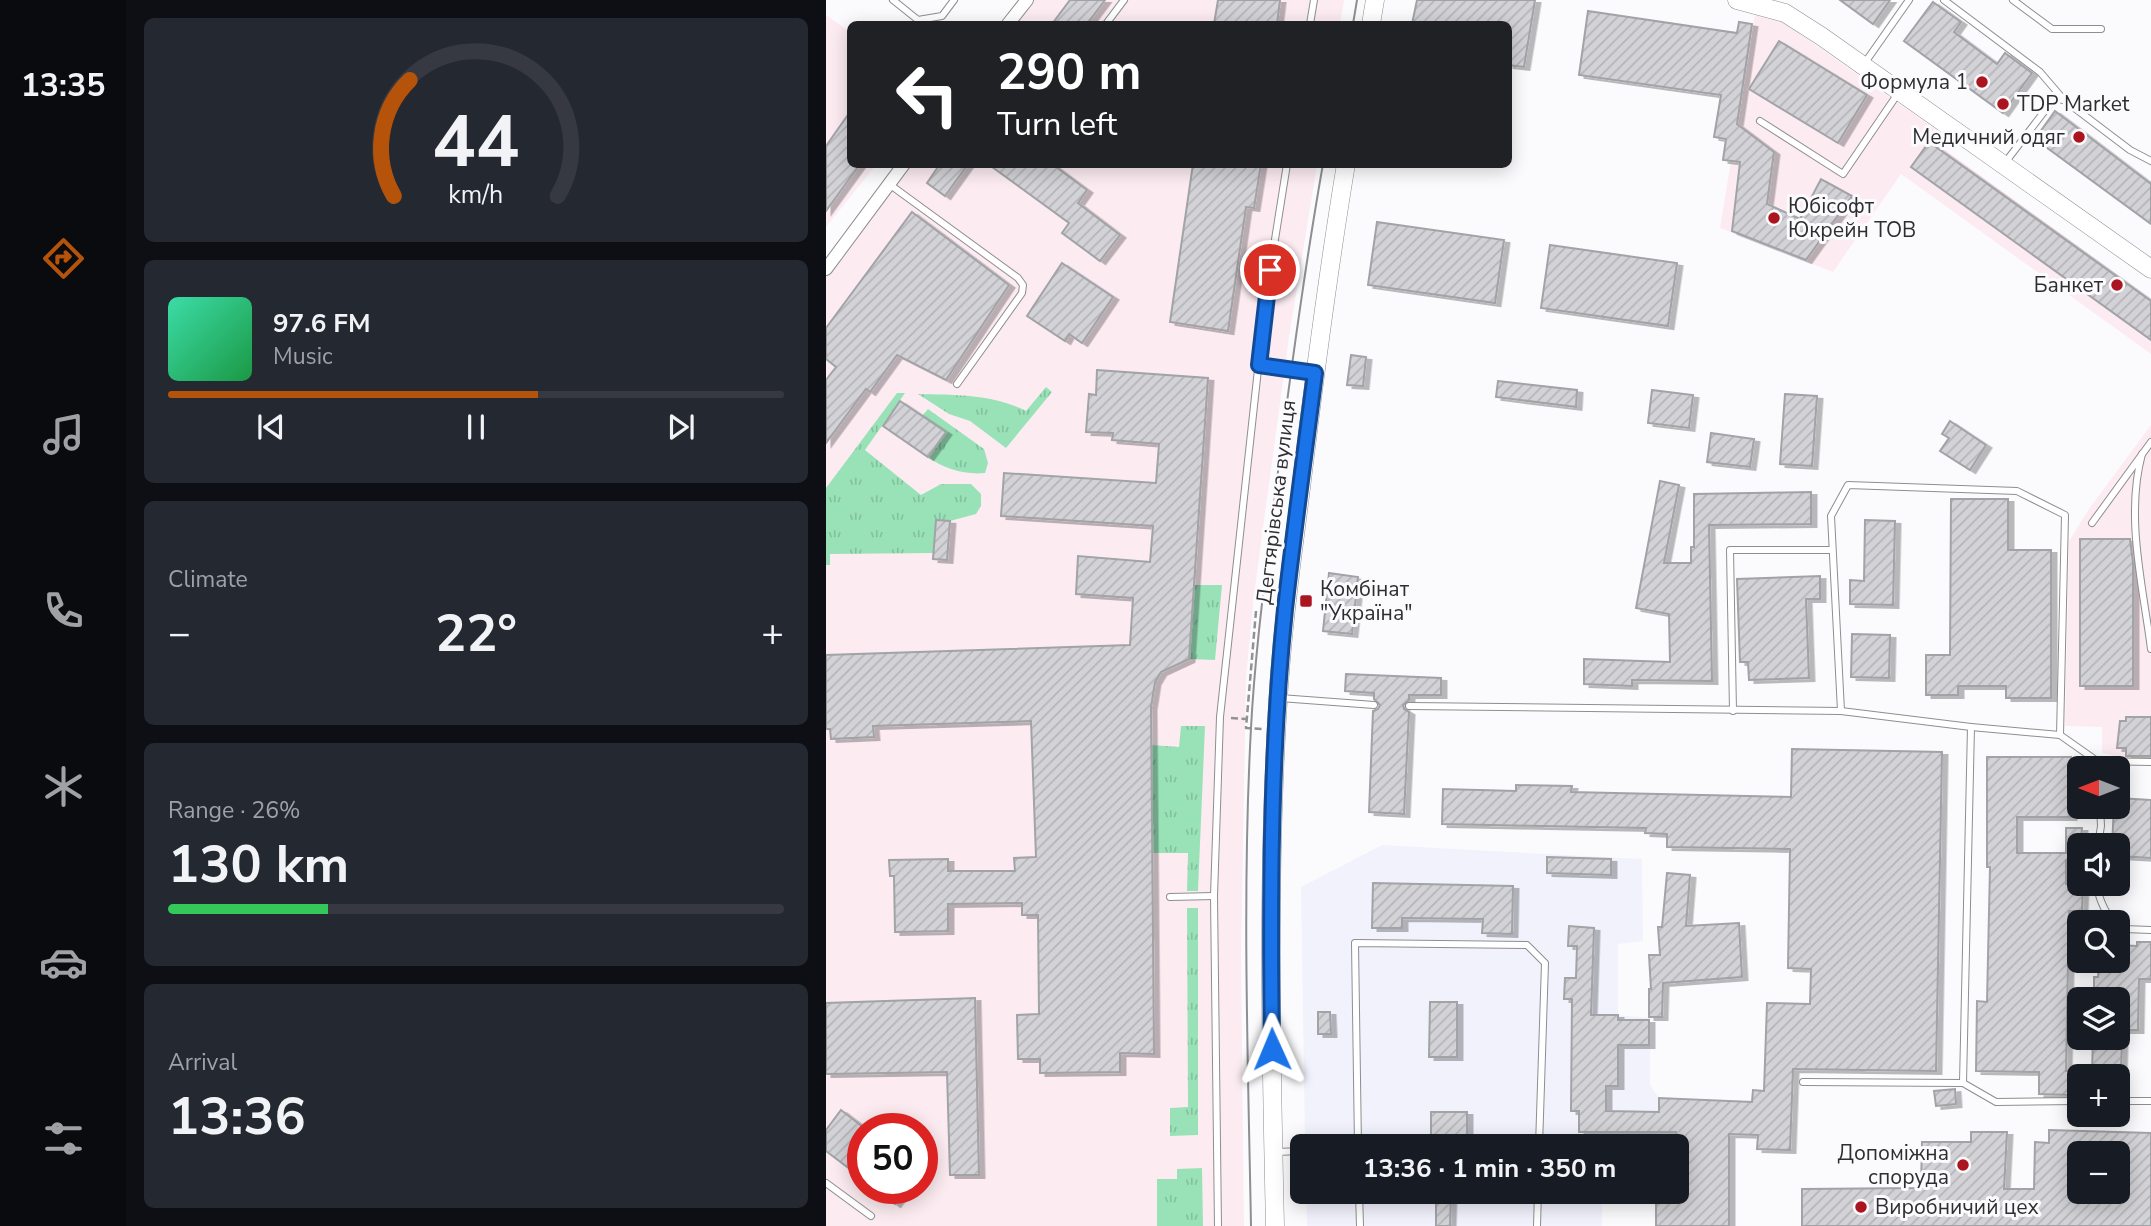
<!DOCTYPE html>
<html lang="en">
<head>
<meta charset="utf-8">
<style>
  body { margin:0; font-family:"Nunito Sans",sans-serif; background:#242831; color:#f1f3f6; height:100vh; display:flex; flex-direction:column; font-size:26px; white-space:nowrap }
  * { box-sizing:border-box; margin:0 }
  p { font-size:23px; color:#9ea1a6 }
  .icon { flex:none; width:38px; height:38px; fill:none; stroke:currentColor; stroke-width:2; stroke-linecap:round; stroke-linejoin:round }
  .map { position:relative; flex:1; overflow:hidden }
  .details { display:flex; flex-direction:column; gap:18px; padding:18px; background:#0d0f14; width:700px }
  .details>* { flex:none }
  .hud { position:absolute; left:21px; top:21px; width:665px; height:147px; border-radius:10px; box-shadow:0 4px 18px #0003; background:#202124; color:#fff; overflow:hidden }
  .needle { width:46px; rotate:270deg }
  .controls { position:absolute; left:1241px; top:756px; display:grid; gap:14px }
  .controls a { display:grid; place-items:center; width:63px; height:63px; border-radius:10px; background:#171b24; box-shadow:0 4px 18px #0003; font-size:35px }
  .speed { position:absolute; left:21px; top:1113px; display:flex; gap:14px; font-size:35px; font-weight:700; text-align:center }
  .speed>* { display:grid; place-content:center; width:91px; height:91px; border-radius:50%; background:#171b24; box-shadow:0 4px 18px #0003; line-height:1 }
  .speed .limit { border:10px solid #d22; background:#fff; color:#111 }
  .pin { position:absolute; display:grid; place-items:center; width:60px; height:60px; color:#fff; margin:-30px; border:4px solid #fff; border-radius:50%; box-shadow:0 2px 7px #0007 }
  .me { position:absolute; width:77px; margin:-38px; rotate:359deg; stroke-linejoin:round; filter:drop-shadow(0 0 5px #0008) }
  .turn { display:flex; align-items:center; gap:24px; height:147px; padding:0 35px; font-size:32px }
  .turn .icon { width:91px; height:91px; stroke-width:2.5 }
  .turn b { display:block; font-size:49px; line-height:60px }
  .big { font-size:52px; font-weight:700; line-height:1.1 }
  .details .card { flex:1; display:flex; flex-direction:column; justify-content:center; gap:10px; min-width:0; padding:0 24px; border-radius:10px; background:#242831 }
  .details .dial { align-items:center; gap:0 }
  .dial svg { height:182px; overflow:visible; fill:none; stroke:#363941; stroke-width:7; stroke-linecap:round; text-anchor:middle }
  .dial text { fill:#f1f3f6; stroke:none }
  .song { display:flex; align-items:center; gap:21px }
  .cover { width:84px; height:84px; border-radius:10px; background:linear-gradient(135deg,hsl(160 70% 55%),hsl(140 70% 35%)) }
  .played { height:7px; border-radius:4px; background:linear-gradient(90deg,#b45309 60%,#363941 60%) }
  .keys { display:flex; justify-content:space-around; direction:ltr }
  .heat { display:flex; justify-content:space-between; align-items:center; font-size:38px; direction:ltr }
  .charge { height:10px; border-radius:5px; background:linear-gradient(90deg,#34c759 26%,#363941 0) }
  .trip { position:absolute; left:464px; top:1134px; width:399px; height:70px; border-radius:10px; background:#171b24; box-shadow:0 4px 18px #0003; font-weight:700; line-height:70px; text-align:center }
  main { display:flex; flex:1; min-height:0 }
  .tabs { display:flex; flex-direction:column; width:126px; justify-content:space-around; align-items:center; background:#090b0e; color:#9ea1a6 }
  .tabs .icon { width:49px; height:49px }
  .tabs .active { color:#b45309 }
  .tabs b { font-size:32px; color:#f1f3f6 }
  .map>svg:first-child { display:block }
  .commercial { fill:#fcecf1; fill-rule:evenodd }
  .built { fill:#f2f2fd }
  .grass { fill:url(#grass-tufts) }
  .building { fill:url(#building-hatch); stroke:#a2a3a6; stroke-width:2; fill-rule:evenodd; filter:url(#shadow) }
  .lines { fill:none; stroke-linecap:round; stroke-linejoin:round }
  .lane-casing { stroke:#8e8e91; stroke-width:8 }
  .street-casing { stroke:#8e8e91; stroke-width:14 }
  .secondary-casing { stroke:#8e8e91; stroke-width:19 }
  .path { stroke:#929295; stroke-width:2.5; stroke-dasharray:7 3.5; stroke-linecap:butt }
  .lane { stroke:#fff; stroke-width:6 }
  .street { stroke:#fff; stroke-width:12 }
  .secondary { stroke:#fff; stroke-width:18 }
  .tram { stroke:#8f8f92; stroke-width:2 }
  .route-casing { stroke:#114b97; stroke-width:18 }
  .route { stroke:#1a73e8; stroke-width:12 }
  .poi-dot { fill:#aa1520; stroke:#fbfbfe; stroke-width:2.5 }
  .labels { text-anchor:middle; dominant-baseline:central; stroke-width:6; stroke-linejoin:round; paint-order:stroke }
  .poi-label { font-size:21px; fill:#2e2e30; stroke:#fbfbfe; text-anchor:end }
  .street-label { font-size:21px; fill:#2e2e30; stroke:#fbfbfe }
</style>
</head>
<body>
<main>
<nav class="tabs">
<b>13:35</b>
<svg class="icon active" aria-label="directions" viewBox="0 0 24 24"><path d="M12 3l9 9-9 9-9-9zM9 14v-3h6M13 9l2 2-2 2"/></svg>
<svg class="icon" aria-label="music" viewBox="0 0 24 24"><path d="M9 18V5l10-2v13"/><circle cx="6" cy="18" r="3"/><circle cx="16" cy="16" r="3"/></svg>
<svg class="icon" aria-label="phone" viewBox="0 0 24 24"><path d="M5 4h4l2 5-3 2q2 4 5 5l2-3 5 2v4C11 20 4 13 5 4z"/></svg>
<svg class="icon" aria-label="climate" viewBox="0 0 24 24"><path d="M12 3v18M4 7l16 10M4 17L20 7"/></svg>
<svg class="icon" aria-label="car" viewBox="0 0 24 24"><path d="M5 17H2v-5l4-1 3-4h7l3 4 3 1v5h-3M9 17h6M6 11h13"/><circle cx="7" cy="17" r="2"/><circle cx="17" cy="17" r="2"/></svg>
<svg class="icon" aria-label="filters" viewBox="0 0 24 24"><path d="M4 7h16M4 17h16"/><circle cx="9" cy="7" r="2"/><circle cx="15" cy="17" r="2"/></svg>
</nav>
<section class="details">
<div class="card dial"><svg viewBox="0 0 100 80">
<path d="M14 69A42 42 0 1 1 86 69"/>
<path d="M14 69A42 42 0 0 1 21 18" stroke="#b45309"/>
<text x="50" y="56" font-size="32" font-weight="700">44</text>
<text x="50" y="72" font-size="11">km/h</text>
</svg></div>
<div class="card">
<div class="song"><i class="cover"></i><div><b>97.6 FM</b><p>Music</p></div></div>
<div class="played"></div>
<div class="keys"><svg class="icon" aria-label="previous" viewBox="0 0 24 24"><path d="M18 5L8 12l10 7zM5 5v14"/></svg><svg class="icon" aria-label="pause" viewBox="0 0 24 24"><path d="M8 5v14M16 5v14"/></svg><svg class="icon" aria-label="next" viewBox="0 0 24 24"><path d="M6 5l10 7-10 7zM19 5v14"/></svg></div>
</div>
<div class="card"><p>Climate</p>
<div class="heat"><a>−</a><b class="big">22°</b><a>+</a></div>
</div>
<div class="card"><p>Range · 26%</p><b class="big">130 km</b><div class="charge"></div></div>
<div class="card"><p>Arrival</p><b class="big">13:36</b></div>
</section>
<div class="map">
<svg width="1325" height="1226" viewBox="0 0 1325 1226">
  <defs>
    <pattern id="grass-tufts" width="24" height="20" patternUnits="userSpaceOnUse" patternTransform="scale(1.75)"><rect width="24" height="20" fill="#99e2b8"/><path d="M3 7l-1-3M5 7V3M7 7l1-3M15 17l-1-3M17 17v-4M19 17l1-3" fill="none" stroke="#84c29e"/></pattern>
    <pattern id="building-hatch" width="6" height="6" patternUnits="userSpaceOnUse" patternTransform="scale(1.75)"><rect width="6" height="6" fill="#d3d3d7"/><path d="M-1 1l2-2M0 6l6-6M5 7l2-2" fill="none" stroke="#b5b5b9"/></pattern>
    <filter id="shadow"><feDropShadow dx="5.5" dy="3" stdDeviation="0" flood-color="#0004"/></filter>
  </defs>
  <rect width="100%" height="100%" fill="#fbfbfe"/>
  <g class="commercial">
    <polygon points="207,0 518,0 514,24 188,24"/>
    <polygon points="0,15 24,32 24,164 50,165 0,227"/>
    <polygon points="929,15 954,20 1109,129 1103,138 1325,299 1325,354 1075,174 1007,272 894,228"/>
    <path d="M84 165H491L463 337 428 595 420 678 415 954 418 1226H0V276ZM37 1129H96V1188H37Z"/>
    <polygon points="1325,425 1325,758 1300,758 1276,753 1276,727 1239,726 1243,541 1263,509"/>
  </g>
  <g class="built">
    <polygon points="556,845 816,859 817,941 792,944 792,1015 824,1018 824,1085 833,1098 831,1146 479,1146 475,887"/>
    <polygon points="480,1192 776,1192 776,1226 481,1226"/>
  </g>
  <g class="grass">
    <path d="M220 387 226 392 180 448 144 421 123 414 92 394C130 395 166 394 200 411Z"/>
    <polygon points="71,393 79,393 39,450 95,495 115,484 145,484 155,494 155,506 150,514 124,521 110,521 108,553 4,554 4,565 0,565 0,488"/>
    <path d="M102 409 158 449 162 463 159 473C139 475 118 469 102 457L120 432 96 416Z"/>
    <polygon points="368,585 396,585 389,660 363,659"/>
    <polygon points="355,726 379,726 372,891 361,891 362,853 326,853 325,745 353,747"/>
    <polygon points="361,908 372,908 372,1135 344,1136 344,1108 362,1107"/>
    <polygon points="376,1168 377,1226 331,1226 331,1179 351,1179 351,1169"/>
  </g>
  <g class="building">
    <polygon points="244,0 279,0 261,24 226,24"/>
    <polygon points="392,0 454,0 451,24 388,24"/>
    <polygon points="591,0 709,0 698,67 682,65 682,24 586,24"/>
    <polygon points="1014,0 1064,0 1047,24"/>
    <polygon points="1107,2 1135,22 1128,32 1171,64 1179,53 1206,73 1177,113 1078,41"/>
    <polygon points="762,11 911,33 913,22 926,24 911,124 948,152 941,204 974,219 995,179 1026,196 980,260 906,231 914,162 897,160 900,139 888,137 895,95 753,75"/>
    <polygon points="953,41 1041,95 1012,143 923,89"/>
    <polygon points="1229,111 1325,184 1325,224 1209,139"/>
    <polygon points="24,112 24,164 34,164 0,211 0,146"/>
    <polygon points="1103,142 1325,301 1325,340 1085,167"/>
    <polygon points="114,164 142,164 119,196 101,183"/>
    <polygon points="162,164 226,164 261,190 252,203 294,235 274,261 236,233 243,223"/>
    <polygon points="367,164 435,164 428,208 420,207 402,331 344,322"/>
    <polygon points="86,212 183,285 120,380 71,355 44,392 40,389 0,443 0,380 10,367 0,359 0,328"/>
    <polygon points="551,222 678,240 669,303 542,285"/>
    <polygon points="724,245 851,263 842,326 715,308"/>
    <polygon points="236,263 287,297 256,343 243,334 239,341 201,316"/>
    <polygon points="525,355 540,357 537,386 521,385"/>
    <polygon points="271,370 382,378 363,659 335,672 329,682 325,707 328,1054 294,1053 294,1072 214,1073 214,1059 192,1059 191,1015 213,1014 212,915 196,915 196,903 122,904 122,931 69,932 68,876 64,876 63,860 122,859 122,871 189,871 188,858 210,857 205,721 47,726 48,737 5,739 4,729 0,729 0,655 304,645 307,598 250,594 252,556 324,562 327,526 175,516 178,473 330,483 333,444 286,440 287,433 260,432 263,394 270,395"/>
    <polygon points="672,381 751,390 750,407 670,397"/>
    <polygon points="826,390 867,395 863,428 822,423"/>
    <polygon points="959,394 991,396 986,466 954,464"/>
    <polygon points="74,401 120,432 102,457 57,426"/>
    <polygon points="1124,421 1160,445 1144,470 1114,451 1123,438 1116,434"/>
    <polygon points="885,433 928,439 924,467 881,462"/>
    <polygon points="834,481 853,485 838,563 865,563 865,547 868,547 868,494 985,492 985,524 883,525 886,681 806,680 806,686 758,684 758,659 844,662 843,614 810,608"/>
    <polygon points="1125,499 1182,499 1182,550 1225,550 1225,698 1180,698 1180,686 1132,686 1132,695 1100,695 1100,655 1124,655"/>
    <polygon points="110,520 124,521 121,560 107,559"/>
    <polygon points="1039,520 1069,521 1067,605 1024,604 1024,580 1038,581"/>
    <polygon points="1254,539 1304,539 1307,563 1307,686 1254,686"/>
    <polygon points="503,573 532,577 526,634 497,631"/>
    <polygon points="994,576 994,599 980,599 983,678 923,680 922,662 914,662 911,579"/>
    <polygon points="1026,634 1064,635 1063,678 1025,677"/>
    <polygon points="520,674 615,678 615,695 583,695 583,700 577,705 578,709 583,712 578,814 543,812 547,711 552,709 554,705 548,699 548,693 519,691"/>
    <polygon points="1300,717 1325,717 1325,756 1300,756 1300,748 1291,748 1294,721 1300,721"/>
    <polygon points="966,749 1116,752 1110,1071 967,1069 964,1150 931,1149 932,1135 903,1134 903,1226 830,1226 830,1192 850,1192 850,1132 753,1132 753,1111 745,1111 746,999 738,999 739,978 750,978 751,946 742,946 743,926 768,928 765,1015 792,1015 792,1020 823,1020 823,1045 792,1045 792,1086 780,1086 780,1111 833,1112 833,1098 926,1102 927,1090 938,1091 941,1003 984,1004 985,969 962,968 964,849 841,847 841,834 819,833 820,828 616,824 617,789 690,791 690,785 746,786 745,792 965,797"/>
    <polygon points="1161,757 1245,757 1245,817 1191,817 1191,853 1240,853 1240,828 1256,828 1253,860 1240,860 1240,884 1257,884 1256,911 1243,911 1240,1071 1246,1071 1246,1095 1213,1094 1213,1072 1150,1071 1151,1001 1161,1002 1164,867 1161,867"/>
    <polygon points="1292,798 1325,800 1325,858 1292,856 1292,845 1286,845 1288,807 1292,807"/>
    <polygon points="721,857 785,859 785,875 721,873"/>
    <polygon points="841,873 864,875 860,926 913,923 916,977 837,983 836,1017 823,1017 823,989 825,989 823,955 834,955 832,927 836,927"/>
    <polygon points="547,883 687,886 686,934 656,933 657,919 576,918 576,928 546,928"/>
    <polygon points="1311,942 1325,942 1325,979 1313,979 1312,1030 1292,1030 1292,999 1268,999 1268,977 1272,977 1273,961 1292,961 1292,945 1311,946"/>
    <polygon points="149,998 153,1175 124,1175 121,1072 0,1074 0,1003"/>
    <polygon points="604,1002 631,1002 631,1057 603,1057"/>
    <polygon points="492,1012 504,1012 505,1034 492,1034"/>
    <polygon points="1267,1038 1296,1038 1295,1073 1266,1072"/>
    <polygon points="1129,1089 1130,1104 1110,1106 1108,1091"/>
    <polygon points="15,1110 37,1127 37,1179 0,1151 0,1130"/>
    <polygon points="605,1112 641,1112 641,1139 605,1138"/>
    <path d="M1223 1130 1325 1133V1226H976V1189L1095 1188 1096 1142H1145V1132H1181L1178 1189H1208L1209 1142 1223 1143ZM1253 1153H1292V1192H1253Z"/>
    <polygon points="48,1188 81,1188 69,1204"/>
    <polygon points="610,1192 625,1192 624,1226 610,1226"/>
  </g>
  <g class="lines">
    <defs>
      <g id="lane">
        <polyline points="67,0 92,20 116,16 128,0"/>
        <polyline points="1118,0 1214,72 1238,100"/>
        <polyline points="1187,0 1226,29 1275,29"/>
        <polyline points="280,24 298,0"/>
        <polyline points="484,24 488,0"/>
        <polyline points="1038,64 1083,0"/>
        <polyline points="934,121 1017,174 1073,92"/>
        <polyline points="1178,164 1224,104 1231,99 1238,100 1304,150 1325,161"/>
        <polyline points="63,184 192,278 197,285 196,293 131,384"/>
        <polyline points="433,365 486,372"/>
        <path d="M1316 454C1299 517 1317 586 1325 649"/>
        <polyline points="1266,523 1325,442"/>
        <polyline points="454,698 548,705"/>
        <polyline points="583,706 1015,711 1145,727 1234,735 1271,761 1272,768"/>
        <polyline points="907,711 904,550 1006,550"/>
        <polyline points="1015,711 1005,516 1022,485 1191,491 1239,515 1234,735"/>
        <polyline points="1271,761 1325,762"/>
        <polyline points="1272,845 1275,826 1274,807"/>
        <path d="M1270 884C1273 897 1278 914 1289 922"/>
        <polyline points="344,897 388,896"/>
        <polyline points="1292,924 1298,929 1325,930"/>
        <polyline points="977,1082 1137,1083 1170,1102 1253,1101"/>
        <polyline points="1137,1083 1145,727"/>
        <polyline points="1292,1101 1325,1101"/>
        <polyline points="532,1146 529,943 701,945 719,963 713,1146"/>
        <polyline points="450,1152 476,1151"/>
        <polyline points="0,1183 45,1216"/>
        <polyline points="533,1192 534,1226"/>
        <polyline points="392,1226 388,896 394,717 440,296 461,164"/>
        <polyline points="711,1226 712,1192"/>
      </g>
      <g id="street">
        <polyline points="182,24 201,0"/>
        <polyline points="0,269 78,164"/>
      </g>
      <g id="secondary">
        <polyline points="911,0 959,13 995,36 1325,269"/>
        <polyline points="545,24 549,0"/>
        <path d="M449 1226C445 1051 441 876 452 701 456 630 466 559 475 488 488 380 502 272 520 164"/>
      </g>
    </defs>
    <use href="#lane" class="lane-casing"/>
    <use href="#street" class="street-casing"/>
    <use href="#secondary" class="secondary-casing"/>
    <g class="path">
      <polyline points="430,611 420,728 436,729"/>
      <polyline points="405,718 421,719"/>
    </g>
    <use href="#lane" class="lane"/>
    <use href="#street" class="street"/>
    <use href="#secondary" class="secondary"/>
    <g class="tram">
      <polyline points="527,24 531,0"/>
      <path d="M425 1226C422 1060 416 893 425 728 429 653 439 578 448 504 462 390 477 277 497 164"/>
    </g>
  </g>
  <g class="lines">
    <defs>
      <path id="route" d="M444 270 433 365 489 373C479 451 468 530 459 609 444 755 444 902 446 1049"/>
    </defs>
    <use href="#route" class="route-casing"/>
    <use href="#route" class="route"/>
  </g>
  <g class="poi-dot">
    <circle cx="1156" cy="82" r="7"/>
    <circle cx="1177" cy="104" r="7"/>
    <circle cx="1253" cy="137" r="7"/>
    <circle cx="948" cy="218" r="7"/>
    <circle cx="1291" cy="285" r="7"/>
    <rect x="473" y="594" width="14" height="14" rx="3.5"/>
    <circle cx="1137" cy="1165" r="7"/>
    <circle cx="1035" cy="1207" r="7"/>
  </g>
  <g class="labels">
    <g class="poi-label">
      <text x="1142" y="82">Формула 1</text>
      <text x="1191" y="104" text-anchor="start">TDP Market</text>
      <text x="1239" y="137">Медичний одяг</text>
      <text x="962" y="206" text-anchor="start">Юбісофт<tspan x="962" dy="24">Юкрейн ТОВ</tspan></text>
      <text x="1277" y="285">Банкет</text>
      <text x="494" y="589" text-anchor="start">Комбінат<tspan x="494" dy="24">"Україна"</tspan></text>
      <text x="1123" y="1153">Допоміжна<tspan x="1123" dy="24">споруда</tspan></text>
      <text x="1049" y="1207" text-anchor="start">Виробничий цех</text>
    </g>
    <g class="street-label">
      <text transform="translate(450 502) rotate(-83)">Дегтярівська вулиця</text>
    </g>
  </g>
</svg>
<div class="controls">
<a><svg class="needle" viewBox="-14 -14 28 28"><path d="M0-13l5 13h-10z" fill="#e53935"/><path d="M0 13l5-13h-10z" fill="#9ea1a6"/></svg></a>
<a><svg class="icon" aria-label="sound" viewBox="0 0 24 24"><path d="M4 9h4l5-4v14l-5-4H4zM17 9q2 3 0 6"/></svg></a>
<a><svg class="icon" aria-label="search" viewBox="0 0 24 24"><circle cx="10" cy="10" r="6"/><path d="M15 15l6 6"/></svg></a>
<a><svg class="icon" aria-label="layers" viewBox="0 0 24 24"><path d="M12 4l9 5-9 5-9-5zM3 14l9 5 9-5"/></svg></a>
<a>+</a>
<a>−</a>
</div>
<div class="speed"><div class="limit">50</div></div>
<div class="pin" style="left:444px;top:270px;background:#d93025"><svg class="icon" aria-label="arrive" viewBox="0 0 24 24"><path d="M6 21V4h12l-3 4 3 4H6"/></svg></div>
<svg class="me" style="left:446px;top:1049px" viewBox="-20 -20 40 40"><path d="M0-17L14 15 0 8-14 15z" fill="#1a73e8" stroke="#fff" stroke-width="4"/></svg>
<div class="trip">13:36 · 1 min · 350 m</div>
<div class="hud">
<div class="turn"><svg class="icon" aria-label="left" viewBox="0 0 24 24"><path d="M17 20v-9H6M10 6l-5 5 5 5"/></svg><div><b>290 m</b>Turn left</div></div>
</div>
</div>
</main>
</body>
</html>
